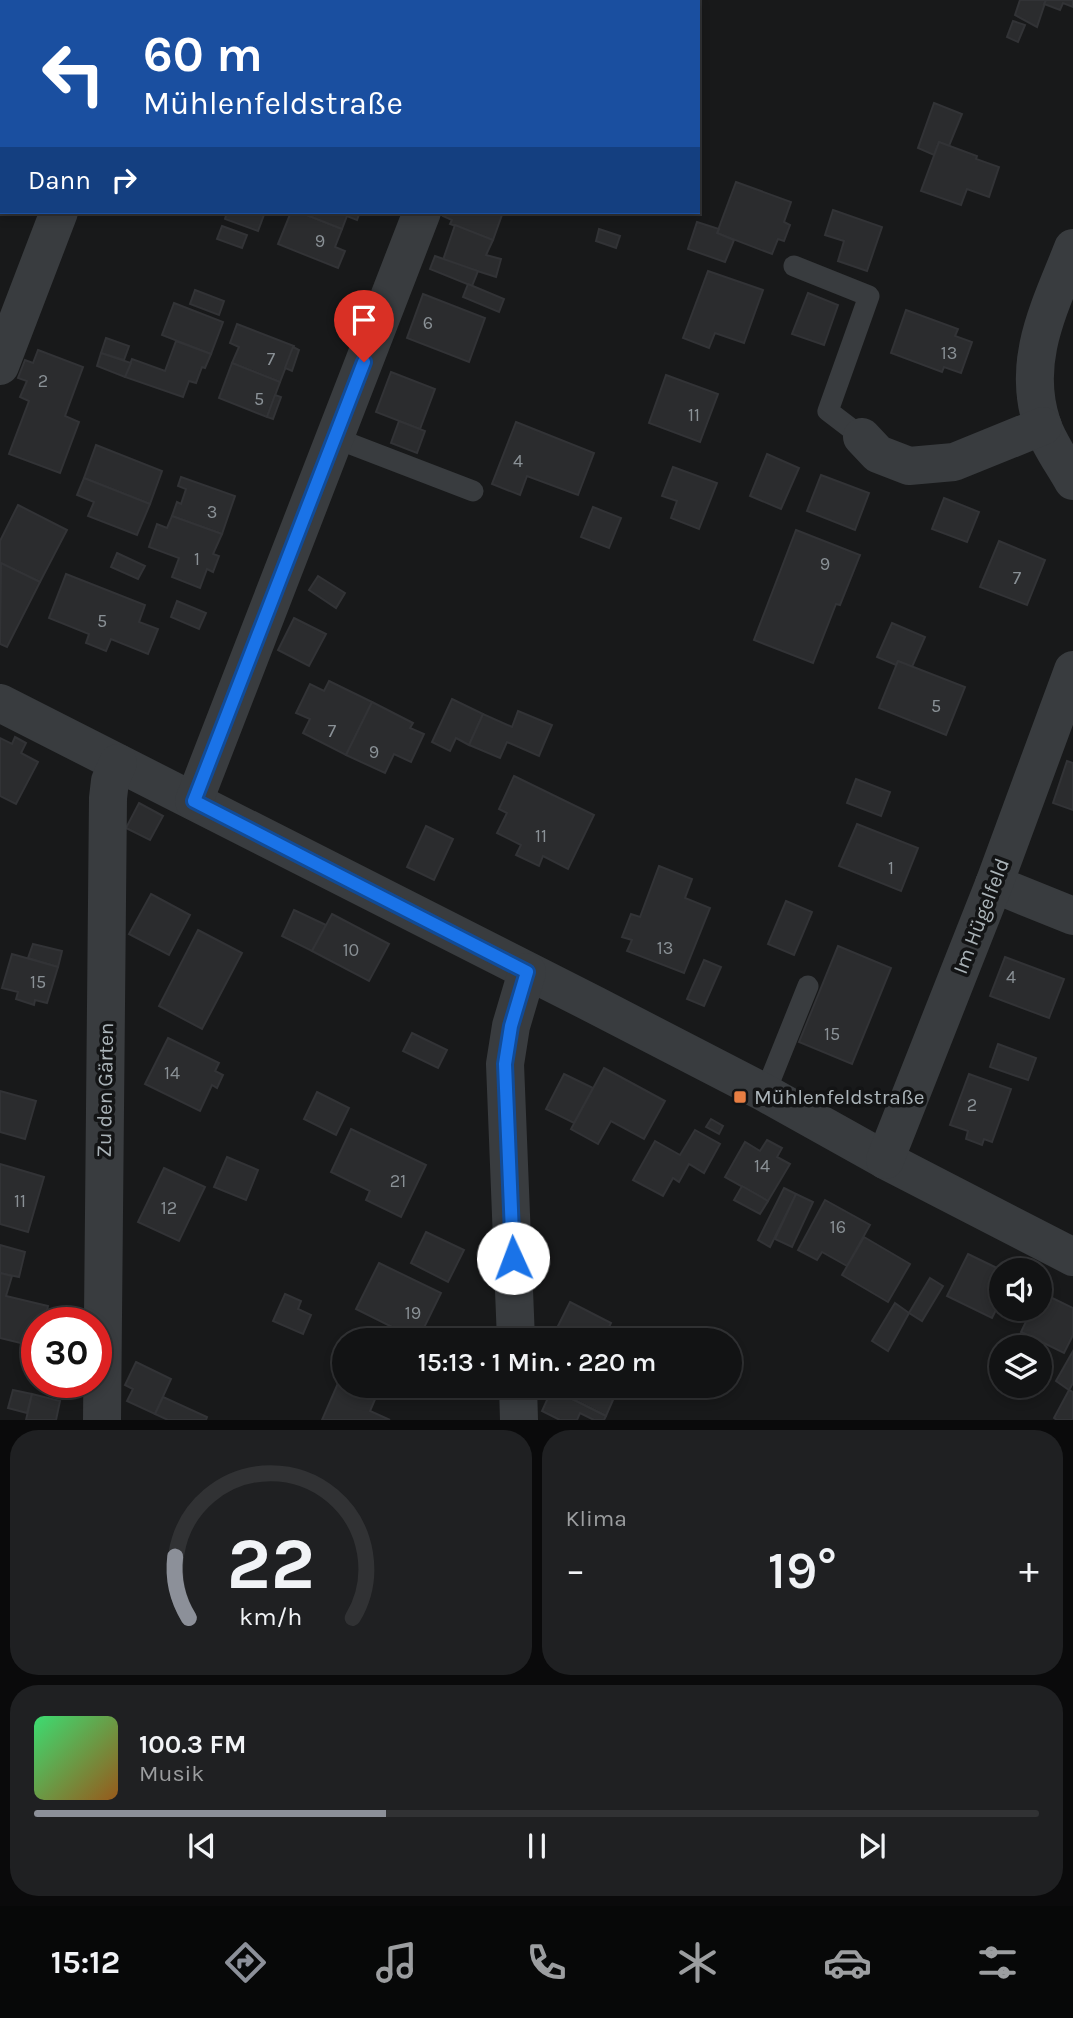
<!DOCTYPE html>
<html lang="de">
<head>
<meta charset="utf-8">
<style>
  body { margin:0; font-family:Karla,sans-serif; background:#1f2022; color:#f1f3f6; height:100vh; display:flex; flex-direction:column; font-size:26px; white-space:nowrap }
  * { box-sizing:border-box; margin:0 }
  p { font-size:23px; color:#9c9ea0 }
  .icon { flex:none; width:38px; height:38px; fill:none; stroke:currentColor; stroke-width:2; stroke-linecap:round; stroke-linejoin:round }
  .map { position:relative; height:1420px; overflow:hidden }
  .drawer { display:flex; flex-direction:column; gap:10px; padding:10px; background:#0a0a0b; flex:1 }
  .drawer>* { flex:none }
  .top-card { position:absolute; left:0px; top:0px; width:700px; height:214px; box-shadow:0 4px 10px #0003,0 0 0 2px #313234; background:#1a4fa0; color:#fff; overflow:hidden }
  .tools { position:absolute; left:989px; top:1258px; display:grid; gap:14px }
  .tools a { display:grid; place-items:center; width:63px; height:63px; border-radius:50%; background:#121314; box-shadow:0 4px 10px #0003,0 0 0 2px #313234; font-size:35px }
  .speed { position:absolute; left:21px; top:1307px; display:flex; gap:14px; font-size:35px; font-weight:700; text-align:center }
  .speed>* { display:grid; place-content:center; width:91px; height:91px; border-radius:50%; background:#121314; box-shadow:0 4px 10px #0003,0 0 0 2px #313234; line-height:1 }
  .speed .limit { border:10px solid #d22; background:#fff; color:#111 }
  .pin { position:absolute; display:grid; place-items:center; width:60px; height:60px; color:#fff; margin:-72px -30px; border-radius:50% 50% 50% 0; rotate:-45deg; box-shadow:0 0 7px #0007 }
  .pin .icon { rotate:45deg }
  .me { position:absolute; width:77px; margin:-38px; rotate:358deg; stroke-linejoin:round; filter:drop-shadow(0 0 5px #0008) }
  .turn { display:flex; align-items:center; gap:24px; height:147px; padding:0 28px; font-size:32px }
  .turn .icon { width:91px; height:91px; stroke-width:2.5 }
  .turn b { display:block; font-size:49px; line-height:60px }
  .then { display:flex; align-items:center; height:66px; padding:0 28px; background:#0003; gap:14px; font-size:26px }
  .big { font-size:52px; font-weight:600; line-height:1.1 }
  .drawer .tile { flex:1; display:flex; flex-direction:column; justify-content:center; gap:10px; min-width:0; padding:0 24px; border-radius:28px; background:#1f2022 }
  .drawer .dial { align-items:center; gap:0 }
  .dial svg { height:182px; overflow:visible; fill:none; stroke:#313234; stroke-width:7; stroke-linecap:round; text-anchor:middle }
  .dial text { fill:#f1f3f6; stroke:none }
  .song { display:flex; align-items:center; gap:21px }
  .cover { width:84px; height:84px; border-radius:10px; background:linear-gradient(135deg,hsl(140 70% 55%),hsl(30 70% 35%)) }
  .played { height:7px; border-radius:4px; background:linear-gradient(90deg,#8c9099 35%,#313234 35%) }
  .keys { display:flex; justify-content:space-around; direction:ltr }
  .heat { display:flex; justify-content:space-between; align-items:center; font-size:38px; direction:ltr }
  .drawer .tiles { flex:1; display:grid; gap:10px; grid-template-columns:1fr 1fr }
  .tile:last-child { grid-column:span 2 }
  .trip { position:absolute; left:332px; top:1328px; width:410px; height:70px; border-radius:35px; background:#121314; box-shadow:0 4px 10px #0003,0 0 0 2px #313234; font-weight:600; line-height:70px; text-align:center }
  .dock { display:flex; height:112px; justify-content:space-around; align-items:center; background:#070808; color:#9c9ea0 }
  .dock .icon { width:49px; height:49px }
  .dock .active { color:#8c9099 }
  .dock b { font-size:32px; color:#f1f3f6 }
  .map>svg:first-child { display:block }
  .building { fill:#2b2c2e; stroke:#323336; stroke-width:2 }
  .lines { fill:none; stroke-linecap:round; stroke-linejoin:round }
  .service { stroke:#393c3f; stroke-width:21 }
  .minor { stroke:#393c3f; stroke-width:38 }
  .route-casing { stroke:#114b97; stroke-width:18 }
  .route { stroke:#1a73e8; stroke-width:12 }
  .poi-dot { fill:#e77e43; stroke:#131415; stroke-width:2.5 }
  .labels { text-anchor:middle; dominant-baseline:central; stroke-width:7; stroke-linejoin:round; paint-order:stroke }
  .number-label { font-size:18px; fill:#8a9196 }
  .street-label { font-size:21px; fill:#abb4b9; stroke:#131415 }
  .poi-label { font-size:21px; fill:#abb4b9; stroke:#131415; text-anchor:start }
</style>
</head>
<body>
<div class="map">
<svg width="1073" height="1420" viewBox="0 0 1073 1420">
  <rect width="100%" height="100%" fill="#18191a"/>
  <g class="building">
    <polygon points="310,0 370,0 369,2"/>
    <polygon points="1020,0 1046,0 1037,27 1015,15"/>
    <polygon points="1046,0 1073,0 1073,7 1063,3 1060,10 1044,4"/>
    <polygon points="1013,21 1025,25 1018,42 1007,37"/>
    <polygon points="2,73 2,141 0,141"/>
    <polygon points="934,103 962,114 949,146 939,142 934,155 918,148"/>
    <polygon points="939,142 977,156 976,159 999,167 989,197 967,189 961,205 921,191"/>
    <polygon points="736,182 791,202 784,222 790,225 784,241 778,239 772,254 717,233"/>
    <polygon points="833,210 882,227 867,271 838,261 844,241 825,235"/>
    <polygon points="227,212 265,212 258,231 225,219"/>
    <polygon points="291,212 299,212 342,229 335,247 345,251 338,268 278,244"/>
    <polygon points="299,212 360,212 357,220 347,216 342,229"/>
    <polygon points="445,212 503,212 493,240 450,224 452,220 443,216"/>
    <polygon points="697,222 719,229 717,233 734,240 725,262 688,249"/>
    <polygon points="455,225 493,240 486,255 501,259 496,277 443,260"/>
    <polygon points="222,226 247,235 242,248 217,239"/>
    <polygon points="599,229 620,236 616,248 596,241"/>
    <polygon points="435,256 478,271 472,286 430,269"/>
    <polygon points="708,271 763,290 744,343 715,333 709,348 683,338"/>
    <polygon points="468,284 504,299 499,312 463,297"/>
    <polygon points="195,290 224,301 219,315 190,304"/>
    <polygon points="808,293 838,305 824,345 792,334"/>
    <polygon points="423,294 485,318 469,362 407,338"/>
    <polygon points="174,303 223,322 211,354 162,335"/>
    <polygon points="906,310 958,329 955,336 972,342 961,373 944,367 942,372 891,353"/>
    <polygon points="237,324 294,346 280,382 232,363 239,347 230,343"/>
    <polygon points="106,338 129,346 124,360 101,353"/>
    <polygon points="176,341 211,354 205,368 202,367 196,383 189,381 183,397 125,377 132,359 165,371"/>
    <polygon points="293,347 299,350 292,371 285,368"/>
    <polygon points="38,350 83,367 65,416 79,422 60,473 9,454 29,401 20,397 27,381 18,378 25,360 33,363"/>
    <polygon points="101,353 131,363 125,377 97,366"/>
    <polygon points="232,363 280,382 267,417 219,398"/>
    <polygon points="391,372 435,389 420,429 376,412"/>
    <polygon points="666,375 718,394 700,442 649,423"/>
    <polygon points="275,395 281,397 273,419 267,417"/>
    <polygon points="399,421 425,431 417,453 391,443"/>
    <polygon points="516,422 594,453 578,495 527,476 520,495 492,484"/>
    <polygon points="96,445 162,471 150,504 84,478"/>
    <polygon points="767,454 799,468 781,509 750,496"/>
    <polygon points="673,467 717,483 699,529 671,518 677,501 662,496"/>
    <polygon points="821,475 869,493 855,530 807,511"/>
    <polygon points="181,477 235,496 222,534 172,516 177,502 181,504 186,489 178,486"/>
    <polygon points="84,478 150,504 137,535 88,516 94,502 77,495"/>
    <polygon points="944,498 979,512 967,542 932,529"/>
    <polygon points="18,505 67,530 40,582 0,563 0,541"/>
    <polygon points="593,507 621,518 609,548 581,537"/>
    <polygon points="172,516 222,534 213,554 219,556 213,572 207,569 200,588 172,577 179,558 149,547 157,524 167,528"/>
    <polygon points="796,530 860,555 840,605 836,604 813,663 754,640"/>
    <polygon points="999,541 1045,560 1027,605 980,587"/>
    <polygon points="117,553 145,566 138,579 111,567"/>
    <polygon points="1,563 40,582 7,647 0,644"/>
    <polygon points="66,574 145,605 139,622 158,629 148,654 111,639 106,651 86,643 89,634 49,618"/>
    <polygon points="318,576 345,593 336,608 309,590"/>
    <polygon points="177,601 206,613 199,629 171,617"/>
    <polygon points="294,618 326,634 309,666 278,650"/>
    <polygon points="892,623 925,637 912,667 898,661 896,665 877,657"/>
    <polygon points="898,661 965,687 946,735 879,708"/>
    <polygon points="329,681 372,702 346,755 303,733 310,719 296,713 310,684 324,691"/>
    <polygon points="452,699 483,714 469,745 456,738 450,751 432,742"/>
    <polygon points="372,702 413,723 410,728 424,734 411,762 394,754 385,773 346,755"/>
    <polygon points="518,711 552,725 539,756 507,742 500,758 469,745 483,714 512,727"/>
    <polygon points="15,737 26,743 21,753 38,762 16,804 0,796 0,738 12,744"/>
    <polygon points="1067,761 1073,763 1073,810 1053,803"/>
    <polygon points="514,776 594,815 568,869 543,856 539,866 516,855 521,845 497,833 507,813 499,809"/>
    <polygon points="856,779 890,792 881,816 847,803"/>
    <polygon points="139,803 163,816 150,840 126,828"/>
    <polygon points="857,824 918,848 901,891 839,866"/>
    <polygon points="426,826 453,839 434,880 407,867"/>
    <polygon points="659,866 692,879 685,898 710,908 684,973 627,951 632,940 622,937 631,914 640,917"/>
    <polygon points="151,894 190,915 169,955 129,934"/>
    <polygon points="786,901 812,912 794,955 768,944"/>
    <polygon points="294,910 326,925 312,951 282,936"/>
    <polygon points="332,914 389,944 369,981 312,951"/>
    <polygon points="198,930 242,953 202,1029 159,1006"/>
    <polygon points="33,944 62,951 58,967 28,958"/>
    <polygon points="838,946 891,968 852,1064 799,1042"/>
    <polygon points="12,954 58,967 47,1003 35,1000 34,1005 16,999 18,992 2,988"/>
    <polygon points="1005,957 1064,979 1049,1018 990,996"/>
    <polygon points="704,960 721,967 704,1006 687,999"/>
    <polygon points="412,1033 447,1050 438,1068 403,1051"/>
    <polygon points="168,1038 219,1063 215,1071 223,1075 217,1088 212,1085 200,1111 145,1084"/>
    <polygon points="998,1044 1036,1058 1028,1080 990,1067"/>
    <polygon points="604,1068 665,1101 644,1139 611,1121 598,1144 571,1129"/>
    <polygon points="564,1074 593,1088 574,1123 546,1109"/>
    <polygon points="969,1074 1011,1089 992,1142 984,1139 982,1145 966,1139 968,1131 950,1125"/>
    <polygon points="0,1091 36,1101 25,1139 0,1132"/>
    <polygon points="317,1092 349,1108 336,1135 304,1119"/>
    <polygon points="711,1119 723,1126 719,1134 706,1127"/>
    <polygon points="351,1129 426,1165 401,1217 366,1200 370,1191 331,1172"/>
    <polygon points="695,1130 720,1144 704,1173 689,1164 679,1182 673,1178 663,1196 633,1180 655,1141 680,1155"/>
    <polygon points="767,1140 782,1148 777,1157 790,1164 768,1201 725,1177 745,1142 760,1151"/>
    <polygon points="227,1157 258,1170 246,1200 214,1187"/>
    <polygon points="0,1164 44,1177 28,1232 0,1224"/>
    <polygon points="164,1168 205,1187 179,1241 138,1222"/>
    <polygon points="742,1186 768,1201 760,1214 734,1200"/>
    <polygon points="784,1188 796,1194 770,1247 758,1240"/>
    <polygon points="796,1194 813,1202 792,1247 775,1239"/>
    <polygon points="825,1200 870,1225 847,1266 822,1252 817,1260 798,1250"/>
    <polygon points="426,1232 464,1250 448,1282 411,1263"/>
    <polygon points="864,1237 910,1264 888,1302 842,1275"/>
    <polygon points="0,1245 25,1252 19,1277 0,1273"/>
    <polygon points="968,1254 1001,1270 1001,1300 992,1318 947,1296"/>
    <polygon points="379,1263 441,1293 418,1340 356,1309"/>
    <polygon points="0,1273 12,1276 6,1296 48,1306 44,1323 37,1323 37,1347 0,1338"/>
    <polygon points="930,1278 943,1286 922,1321 909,1313"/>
    <polygon points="1040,1292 1073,1308 1073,1335 1064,1353 1021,1332 1032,1309 1040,1309"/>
    <polygon points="285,1294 301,1301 298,1309 311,1315 303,1334 273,1321"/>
    <polygon points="570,1302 611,1323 603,1340 551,1340"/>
    <polygon points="895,1303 909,1313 888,1351 872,1341"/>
    <polygon points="1073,1351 1073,1383 1069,1390 1056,1381"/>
    <polygon points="136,1362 171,1379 155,1414 127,1401 133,1389 125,1385"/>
    <polygon points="342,1374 345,1375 345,1386 370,1386 379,1390 370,1411 390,1420 322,1420"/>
    <polygon points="554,1386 585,1386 613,1400 606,1416 552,1389"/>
    <polygon points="552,1389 606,1416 604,1420 594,1420 580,1413 577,1420 560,1420 542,1411"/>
    <polygon points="13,1390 32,1394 27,1413 8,1408"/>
    <polygon points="1069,1390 1073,1392 1073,1420 1057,1420 1054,1418"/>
    <polygon points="32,1394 60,1401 56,1420 26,1420"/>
    <polygon points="163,1397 207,1417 206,1420 168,1420 155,1414"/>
  </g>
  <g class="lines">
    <g class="service">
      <polyline points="794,266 869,296 828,411 862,437"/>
      <polyline points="335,438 473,491"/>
      <polyline points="765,1093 808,986"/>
    </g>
    <g class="minor">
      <polyline points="140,2 141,0"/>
      <polyline points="503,2 504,0"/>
      <path d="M1073 248C1050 307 1021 360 1042 424 1048 443 1063 463 1073 481"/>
      <polyline points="0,366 59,212"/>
      <polyline points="862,437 878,454 909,466 954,462 1043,426"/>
      <polyline points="0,703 595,1005 765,1093 885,1160 1073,1257"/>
      <polyline points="194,801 422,212"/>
      <polyline points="994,884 1073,916"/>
      <polyline points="885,1160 994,884 1073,670"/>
      <polyline points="516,1340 505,1064 511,1026 527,972"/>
      <polyline points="518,1386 519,1420"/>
      <polyline points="102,1420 108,798 110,781 118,763"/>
    </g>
  </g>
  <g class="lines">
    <defs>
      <polyline id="route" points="364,362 194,801 527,972 511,1026 505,1064 513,1258"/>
    </defs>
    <use href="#route" class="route-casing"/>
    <use href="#route" class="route"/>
  </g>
  <rect class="poi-dot" x="733" y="1090" width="14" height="14" rx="3.5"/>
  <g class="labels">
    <g class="number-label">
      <text x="320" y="241">9</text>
      <text x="428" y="323">6</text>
      <text x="949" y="353">13</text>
      <text x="271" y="359">7</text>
      <text x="43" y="381">2</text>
      <text x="259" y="399">5</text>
      <text x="694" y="415">11</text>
      <text x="518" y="461">4</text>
      <text x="212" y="512">3</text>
      <text x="197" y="559">1</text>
      <text x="825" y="564">9</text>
      <text x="1017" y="578">7</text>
      <text x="102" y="621">5</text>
      <text x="936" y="706">5</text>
      <text x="332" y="731">7</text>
      <text x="374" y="752">9</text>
      <text x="541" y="836">11</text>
      <text x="891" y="868">1</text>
      <text x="665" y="948">13</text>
      <text x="351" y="950">10</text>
      <text x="1011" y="977">4</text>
      <text x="38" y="982">15</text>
      <text x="832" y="1034">15</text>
      <text x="172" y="1073">14</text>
      <text x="972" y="1105">2</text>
      <text x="762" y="1166">14</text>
      <text x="398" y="1181">21</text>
      <text x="20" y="1201">11</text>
      <text x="169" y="1208">12</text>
      <text x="838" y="1227">16</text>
      <text x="413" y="1313">19</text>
    </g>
    <g class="street-label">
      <text transform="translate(981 916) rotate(-69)">Im Hügelfeld</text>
      <text transform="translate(105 1090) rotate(-89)">Zu den Gärten</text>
    </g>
    <g class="poi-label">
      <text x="754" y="1097">Mühlenfeldstraße</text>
    </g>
  </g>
</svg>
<div class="tools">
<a><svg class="icon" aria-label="sound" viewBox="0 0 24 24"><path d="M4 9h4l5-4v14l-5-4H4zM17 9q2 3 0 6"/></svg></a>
<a><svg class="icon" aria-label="layers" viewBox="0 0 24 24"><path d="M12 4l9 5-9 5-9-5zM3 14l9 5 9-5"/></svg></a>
</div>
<div class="speed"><div class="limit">30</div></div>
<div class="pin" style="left:364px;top:362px;background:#d93025"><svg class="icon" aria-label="arrive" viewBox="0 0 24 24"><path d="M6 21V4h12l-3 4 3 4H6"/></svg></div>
<svg class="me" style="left:513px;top:1258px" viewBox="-20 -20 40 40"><circle r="19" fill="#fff"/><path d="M0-13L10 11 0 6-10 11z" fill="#1a73e8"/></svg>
<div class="trip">15:13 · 1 Min. · 220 m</div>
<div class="top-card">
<div class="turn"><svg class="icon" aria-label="left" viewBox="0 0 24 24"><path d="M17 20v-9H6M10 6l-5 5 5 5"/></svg><div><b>60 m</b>Mühlenfeldstraße</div></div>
<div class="then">Dann<svg class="icon" aria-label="right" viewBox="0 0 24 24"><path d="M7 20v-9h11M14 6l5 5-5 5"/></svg></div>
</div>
</div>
<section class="drawer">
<div class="tiles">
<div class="tile dial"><svg viewBox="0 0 100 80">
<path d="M14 69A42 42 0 1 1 86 69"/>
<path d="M14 69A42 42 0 0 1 8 42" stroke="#8c9099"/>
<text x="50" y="56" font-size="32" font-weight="700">22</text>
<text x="50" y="72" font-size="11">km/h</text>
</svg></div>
<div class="tile"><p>Klima</p>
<div class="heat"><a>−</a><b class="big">19°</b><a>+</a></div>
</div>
<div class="tile">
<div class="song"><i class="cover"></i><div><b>100.3 FM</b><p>Musik</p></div></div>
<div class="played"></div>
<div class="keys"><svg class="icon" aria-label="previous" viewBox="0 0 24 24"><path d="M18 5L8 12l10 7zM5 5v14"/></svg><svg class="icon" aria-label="pause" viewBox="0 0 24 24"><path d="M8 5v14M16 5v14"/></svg><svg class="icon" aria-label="next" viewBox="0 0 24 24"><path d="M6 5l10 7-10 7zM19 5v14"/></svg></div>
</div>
</div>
</section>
<nav class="dock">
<b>15:12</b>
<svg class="icon active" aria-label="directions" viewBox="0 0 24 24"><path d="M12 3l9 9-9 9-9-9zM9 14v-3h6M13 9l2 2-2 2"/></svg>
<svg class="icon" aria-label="music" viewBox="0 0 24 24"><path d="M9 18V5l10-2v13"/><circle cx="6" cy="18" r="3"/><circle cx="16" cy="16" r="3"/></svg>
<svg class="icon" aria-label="phone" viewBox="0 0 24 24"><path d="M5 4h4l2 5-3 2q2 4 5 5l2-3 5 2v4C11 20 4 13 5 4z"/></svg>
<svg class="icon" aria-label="climate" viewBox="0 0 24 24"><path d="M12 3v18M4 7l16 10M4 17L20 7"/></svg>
<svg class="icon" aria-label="car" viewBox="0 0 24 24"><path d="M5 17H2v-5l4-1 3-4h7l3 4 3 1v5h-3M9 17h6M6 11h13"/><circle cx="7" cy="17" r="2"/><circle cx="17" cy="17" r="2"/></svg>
<svg class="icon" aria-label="filters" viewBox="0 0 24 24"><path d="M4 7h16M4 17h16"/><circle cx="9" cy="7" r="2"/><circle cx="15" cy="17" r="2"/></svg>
</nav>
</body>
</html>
